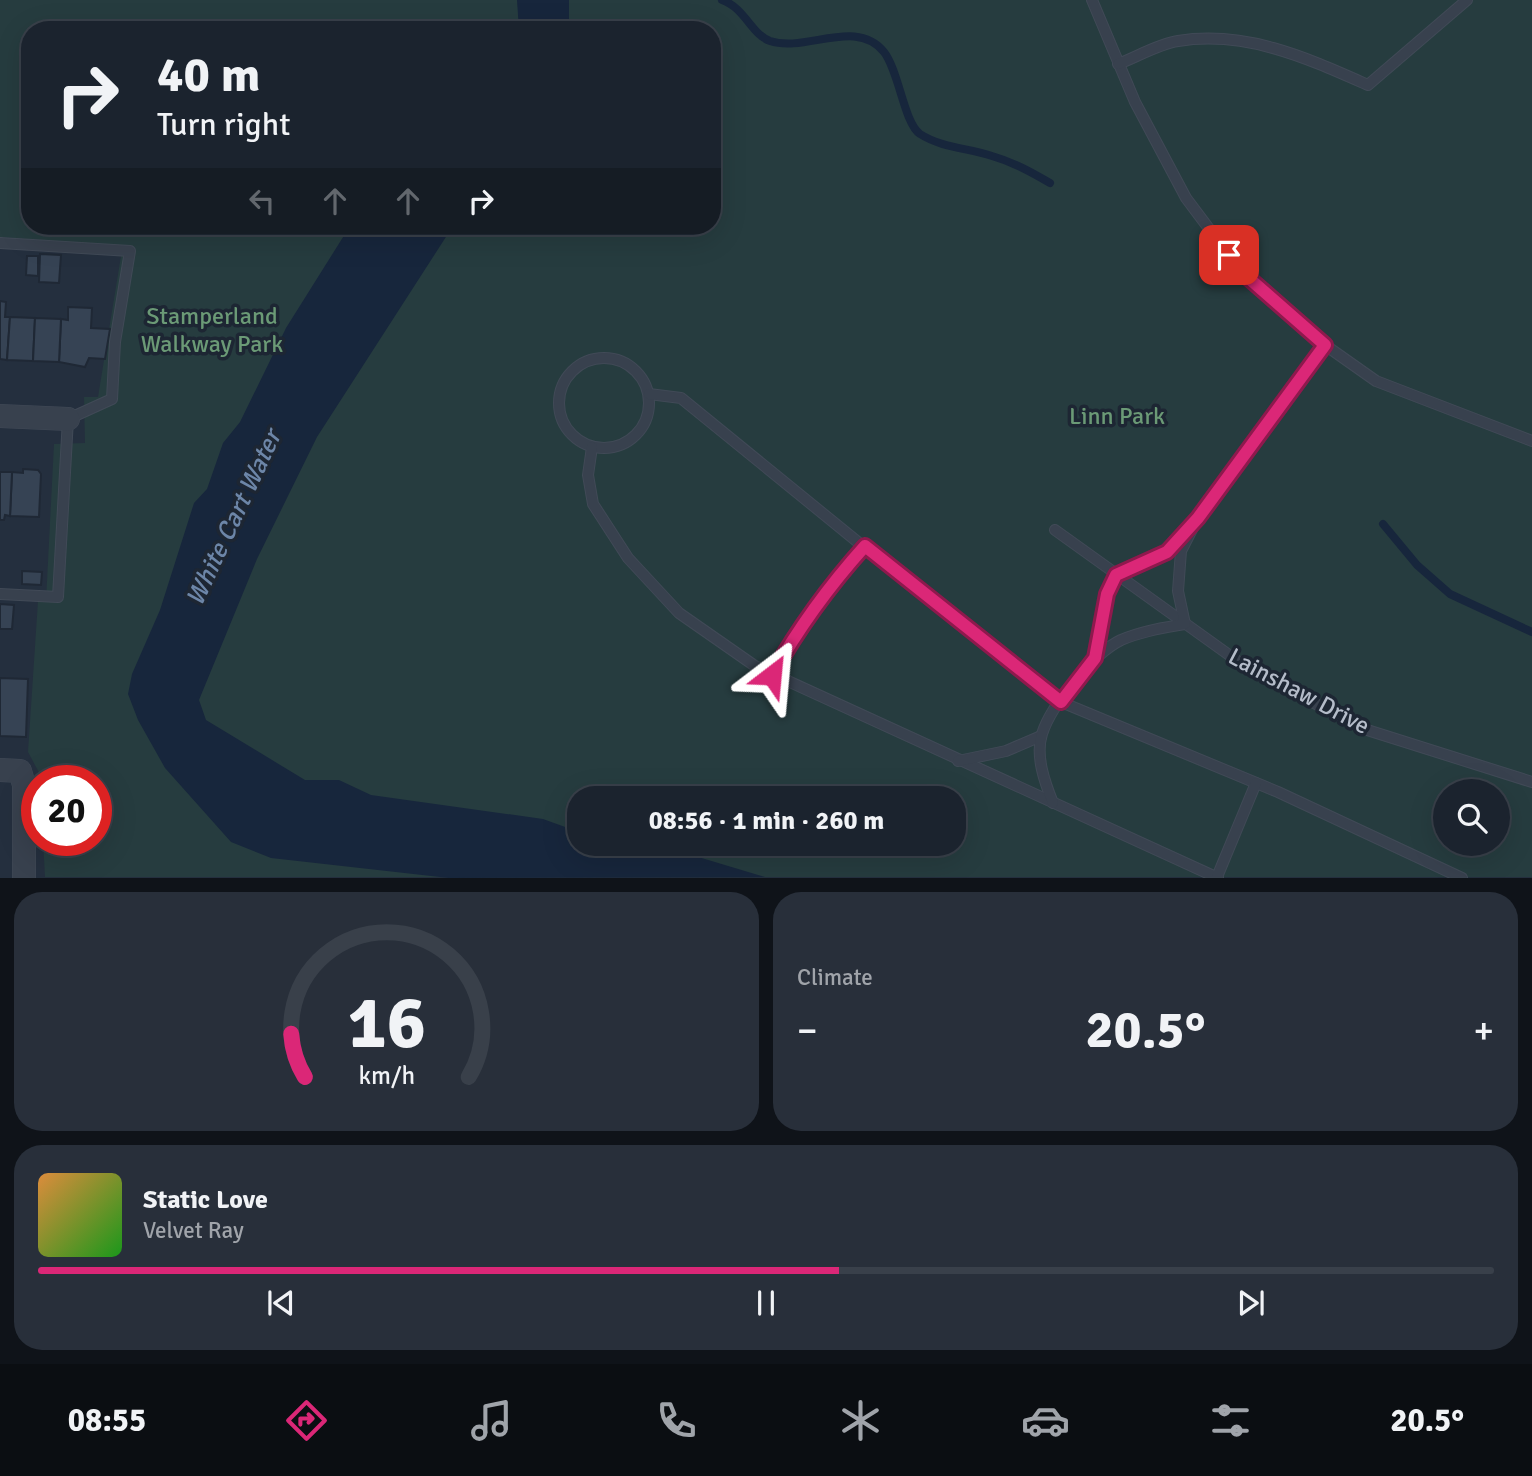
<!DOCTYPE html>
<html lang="en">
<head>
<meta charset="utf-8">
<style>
  body { margin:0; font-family:Signika,sans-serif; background:#282f3a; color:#f1f3f6; height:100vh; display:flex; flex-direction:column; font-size:26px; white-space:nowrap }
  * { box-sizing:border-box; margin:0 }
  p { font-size:23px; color:#a0a4aa }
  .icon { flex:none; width:38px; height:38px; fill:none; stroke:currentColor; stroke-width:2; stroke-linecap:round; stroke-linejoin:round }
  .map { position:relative; height:878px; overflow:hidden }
  .side { display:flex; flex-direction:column; gap:14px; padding:14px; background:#0f1319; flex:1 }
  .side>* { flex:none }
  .banner { position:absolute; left:21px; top:21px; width:700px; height:214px; border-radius:28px; box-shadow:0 7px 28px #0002,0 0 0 2px #39404a; background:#1b232e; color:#f1f3f6; overflow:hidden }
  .buttons { position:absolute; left:1433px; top:779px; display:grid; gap:14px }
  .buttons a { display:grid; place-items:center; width:77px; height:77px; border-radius:50%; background:#1b232e; box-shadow:0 7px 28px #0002,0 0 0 2px #39404a; font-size:35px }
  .speed { position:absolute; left:21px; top:765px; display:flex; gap:14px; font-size:35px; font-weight:700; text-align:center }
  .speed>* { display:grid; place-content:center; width:91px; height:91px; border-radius:50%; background:#1b232e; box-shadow:0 7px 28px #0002,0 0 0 2px #39404a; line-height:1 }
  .speed .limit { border:10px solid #d22; background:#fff; color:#111 }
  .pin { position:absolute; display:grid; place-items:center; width:60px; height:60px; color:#fff; margin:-30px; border-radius:14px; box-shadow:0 4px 10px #0006 }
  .me { position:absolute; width:77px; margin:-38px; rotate:29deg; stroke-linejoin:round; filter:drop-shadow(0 0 5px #0008) }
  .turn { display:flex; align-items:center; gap:24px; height:147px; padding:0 21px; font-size:32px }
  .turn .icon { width:91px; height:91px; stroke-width:2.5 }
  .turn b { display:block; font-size:49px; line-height:60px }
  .lanes { display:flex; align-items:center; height:66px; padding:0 21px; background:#0003; justify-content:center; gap:35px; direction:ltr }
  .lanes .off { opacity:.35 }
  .big { font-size:52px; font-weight:700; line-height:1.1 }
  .side .widget { flex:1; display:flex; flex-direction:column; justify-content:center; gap:10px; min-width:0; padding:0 24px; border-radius:28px; background:#282f3a }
  .side .dial { align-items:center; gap:0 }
  .dial svg { height:182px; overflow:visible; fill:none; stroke:#39404a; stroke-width:7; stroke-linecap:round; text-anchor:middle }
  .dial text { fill:#f1f3f6; stroke:none }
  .song { display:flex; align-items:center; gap:21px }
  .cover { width:84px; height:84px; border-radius:10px; background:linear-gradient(135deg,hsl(30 70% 55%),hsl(120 70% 35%)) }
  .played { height:7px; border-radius:4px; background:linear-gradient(90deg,#db2777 55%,#39404a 55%) }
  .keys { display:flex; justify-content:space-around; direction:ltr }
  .heat { display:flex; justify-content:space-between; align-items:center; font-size:38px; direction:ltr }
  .side .tiles { flex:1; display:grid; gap:14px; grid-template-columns:1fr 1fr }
  .widget:last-child { grid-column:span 2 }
  .trip { position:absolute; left:567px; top:786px; width:399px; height:70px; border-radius:28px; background:#1b232e; box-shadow:0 7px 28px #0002,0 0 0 2px #39404a; font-weight:700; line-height:70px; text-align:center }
  .menu { display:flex; height:112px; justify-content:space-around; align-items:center; background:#0b0e12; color:#a0a4aa }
  .menu .icon { width:49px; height:49px }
  .menu .selected { color:#db2777 }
  .menu b { font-size:32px; color:#f1f3f6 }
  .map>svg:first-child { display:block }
  .green { fill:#263c3f; fill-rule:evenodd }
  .water { fill:#17263c }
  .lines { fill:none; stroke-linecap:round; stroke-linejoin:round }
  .stream { stroke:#17263c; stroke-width:8 }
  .building { fill:#364354; stroke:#1f2835; stroke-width:2 }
  .lane-casing { stroke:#414a57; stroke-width:12 }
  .street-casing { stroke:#414a57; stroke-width:24 }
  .lane { stroke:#38414e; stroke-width:10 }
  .street { stroke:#38414e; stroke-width:23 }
  .route-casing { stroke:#8e194d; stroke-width:18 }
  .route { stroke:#db2777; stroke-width:12 }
  .labels { text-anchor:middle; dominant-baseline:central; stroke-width:7; stroke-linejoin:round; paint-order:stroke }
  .park-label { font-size:24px; fill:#6b9a76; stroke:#1d2633 }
  .street-label { font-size:24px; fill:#b4bcc9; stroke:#1d2633 }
  .water-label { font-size:26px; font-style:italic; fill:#6d86a8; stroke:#1d2633 }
</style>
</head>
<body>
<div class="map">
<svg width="1532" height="878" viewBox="0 0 1532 878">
  <rect width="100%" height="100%" fill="#242f3e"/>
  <path class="green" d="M0 0H1532V877H45L43 840H96V780H43L28 752 38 601H46L54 444 85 443 84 397H98L121 256 120 246 0 237ZM30 30H712V226H30ZM1446 791H1498V844H1446ZM579 798H954V844H579Z"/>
  <g class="water">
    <polygon points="517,0 569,0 569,30 519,30"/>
    <polygon points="350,226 453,226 317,437 257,559 199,700 206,720 305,780 339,780 371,795 543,819 579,832 579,844 613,844 634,851 646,844 655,844 765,877 449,878 271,858 231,842 165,768 138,720 128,694 132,674 160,610 194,503 207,489 223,443 240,422 286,328"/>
  </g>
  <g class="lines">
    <g class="stream">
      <path d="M722 0C745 8 751 34 770 41 806 53 856 17 884 52 899 71 904 123 920 134 942 148 968 148 992 156 1013 162 1031 172 1050 183"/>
      <polyline points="1383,524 1417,565 1450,594 1532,632"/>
    </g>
  </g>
  <g class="building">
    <polygon points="40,254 61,255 59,283 39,282"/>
    <polygon points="27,256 38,256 38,276 26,275"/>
    <polygon points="0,301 6,302 5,317 10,317 7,360 0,359"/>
    <polygon points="68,307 92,308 91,328 110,329 105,359 89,358 85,367 59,362 61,319 68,320"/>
    <polygon points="10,317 35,318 33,361 7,360"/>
    <polygon points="35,318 61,319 59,362 33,361"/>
    <polygon points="23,469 38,470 41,474 39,517 10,516 12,472 23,473"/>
    <polygon points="0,472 12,472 10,516 5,515 4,520 0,520"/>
    <polygon points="22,571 42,572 41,585 22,584"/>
    <polygon points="0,604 14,605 12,629 0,629"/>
    <polygon points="0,678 28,679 26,737 0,736"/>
  </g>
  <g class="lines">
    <defs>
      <g id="lane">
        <polyline points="1092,0 1135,102 1186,198 1243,274 1325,345 1376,381 1532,441"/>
        <path d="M1118 64C1137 57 1158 44 1178 41 1246 30 1307 58 1368 85L1467 0"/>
        <polyline points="0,243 130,251 115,342 112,399 68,419 58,597 0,594"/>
        <circle cx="604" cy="403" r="45"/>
        <polyline points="649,394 681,398 902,578 1061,702 1278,792 1462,878"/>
        <polyline points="592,447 588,475 593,504 628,558 679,613 755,666 1218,878"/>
        <polyline points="1055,530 1250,670 1364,729 1532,782"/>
        <polyline points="1095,658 1107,594 1116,574 1167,552 1189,527"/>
        <path d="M772 675C798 627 829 586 865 546"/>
        <polyline points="958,761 1006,751 1041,736"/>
        <path d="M1053 803C1045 783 1035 756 1042 734 1051 705 1094 653 1121 640 1142 631 1163 628 1185 624L1178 591 1181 551 1198 518 1325 345"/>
        <polyline points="1217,877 1256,783"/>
      </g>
      <g id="street">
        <polyline points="0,416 68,419"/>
        <polyline points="0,770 20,771 24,785 24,878"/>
      </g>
    </defs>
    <use href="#lane" class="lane-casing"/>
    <use href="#street" class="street-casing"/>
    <use href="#lane" class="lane"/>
    <use href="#street" class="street"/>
  </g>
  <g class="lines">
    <defs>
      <path id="route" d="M772 675C799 627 829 586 865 546L1061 702 1095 658 1107 594 1116 575 1167 552 1198 518 1325 345 1244 274 1229 255"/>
    </defs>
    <use href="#route" class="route-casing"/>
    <use href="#route" class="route"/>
  </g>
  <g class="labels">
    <g class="park-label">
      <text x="212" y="316">Stamperland<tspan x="212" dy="28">Walkway Park</tspan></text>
      <text x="1117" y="416">Linn Park</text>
    </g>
    <g class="street-label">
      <text transform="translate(1299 691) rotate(28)">Lainshaw Drive</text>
    </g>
    <g class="water-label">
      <text transform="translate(234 518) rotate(-65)">White Cart Water</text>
    </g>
  </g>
</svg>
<div class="buttons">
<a><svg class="icon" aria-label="search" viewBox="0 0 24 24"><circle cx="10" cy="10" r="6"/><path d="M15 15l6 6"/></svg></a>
</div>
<div class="speed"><div class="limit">20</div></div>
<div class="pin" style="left:1229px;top:255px;background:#d93025"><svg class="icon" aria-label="arrive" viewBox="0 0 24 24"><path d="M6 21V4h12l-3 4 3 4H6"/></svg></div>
<svg class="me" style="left:772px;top:675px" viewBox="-20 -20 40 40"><path d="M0-17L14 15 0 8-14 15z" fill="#db2777" stroke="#fff" stroke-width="4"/></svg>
<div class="trip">08:56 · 1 min · 260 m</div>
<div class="banner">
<div class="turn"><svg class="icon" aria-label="right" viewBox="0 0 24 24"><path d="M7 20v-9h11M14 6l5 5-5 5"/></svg><div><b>40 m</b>Turn right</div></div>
<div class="lanes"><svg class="icon off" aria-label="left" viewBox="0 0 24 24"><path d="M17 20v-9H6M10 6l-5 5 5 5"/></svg><svg class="icon off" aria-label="ahead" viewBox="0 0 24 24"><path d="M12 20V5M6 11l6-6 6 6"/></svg><svg class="icon off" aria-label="ahead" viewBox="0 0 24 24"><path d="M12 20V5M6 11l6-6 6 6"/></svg><svg class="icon" aria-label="right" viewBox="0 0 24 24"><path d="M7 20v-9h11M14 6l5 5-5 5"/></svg></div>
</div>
</div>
<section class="side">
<div class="tiles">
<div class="widget dial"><svg viewBox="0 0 100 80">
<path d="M14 69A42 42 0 1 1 86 69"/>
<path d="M14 69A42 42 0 0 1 8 50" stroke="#db2777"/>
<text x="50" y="56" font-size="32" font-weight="700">16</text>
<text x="50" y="72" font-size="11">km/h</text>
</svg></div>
<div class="widget"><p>Climate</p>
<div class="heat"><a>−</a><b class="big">20.5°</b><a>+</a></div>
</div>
<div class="widget">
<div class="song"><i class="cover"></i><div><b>Static Love</b><p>Velvet Ray</p></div></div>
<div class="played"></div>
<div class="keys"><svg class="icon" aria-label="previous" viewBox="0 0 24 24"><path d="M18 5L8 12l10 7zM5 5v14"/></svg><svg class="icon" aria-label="pause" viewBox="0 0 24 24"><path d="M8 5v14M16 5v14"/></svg><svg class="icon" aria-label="next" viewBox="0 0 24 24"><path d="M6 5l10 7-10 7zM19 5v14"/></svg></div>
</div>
</div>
</section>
<nav class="menu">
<b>08:55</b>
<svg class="icon selected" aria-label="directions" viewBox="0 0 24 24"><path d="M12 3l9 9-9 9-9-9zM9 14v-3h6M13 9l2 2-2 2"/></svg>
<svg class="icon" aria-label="music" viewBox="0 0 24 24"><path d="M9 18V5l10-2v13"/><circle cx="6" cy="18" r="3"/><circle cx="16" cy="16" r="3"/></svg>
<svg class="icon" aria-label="phone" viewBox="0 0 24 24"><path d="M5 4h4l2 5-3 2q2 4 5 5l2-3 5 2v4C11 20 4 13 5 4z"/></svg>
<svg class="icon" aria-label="climate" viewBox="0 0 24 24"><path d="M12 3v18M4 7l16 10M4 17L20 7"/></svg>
<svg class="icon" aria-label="car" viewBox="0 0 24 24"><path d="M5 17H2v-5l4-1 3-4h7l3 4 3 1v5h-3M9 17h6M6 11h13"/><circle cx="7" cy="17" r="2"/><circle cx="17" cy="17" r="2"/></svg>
<svg class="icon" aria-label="filters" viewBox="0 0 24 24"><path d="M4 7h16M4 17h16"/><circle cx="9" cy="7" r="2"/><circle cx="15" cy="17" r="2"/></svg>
<b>20.5°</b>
</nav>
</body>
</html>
